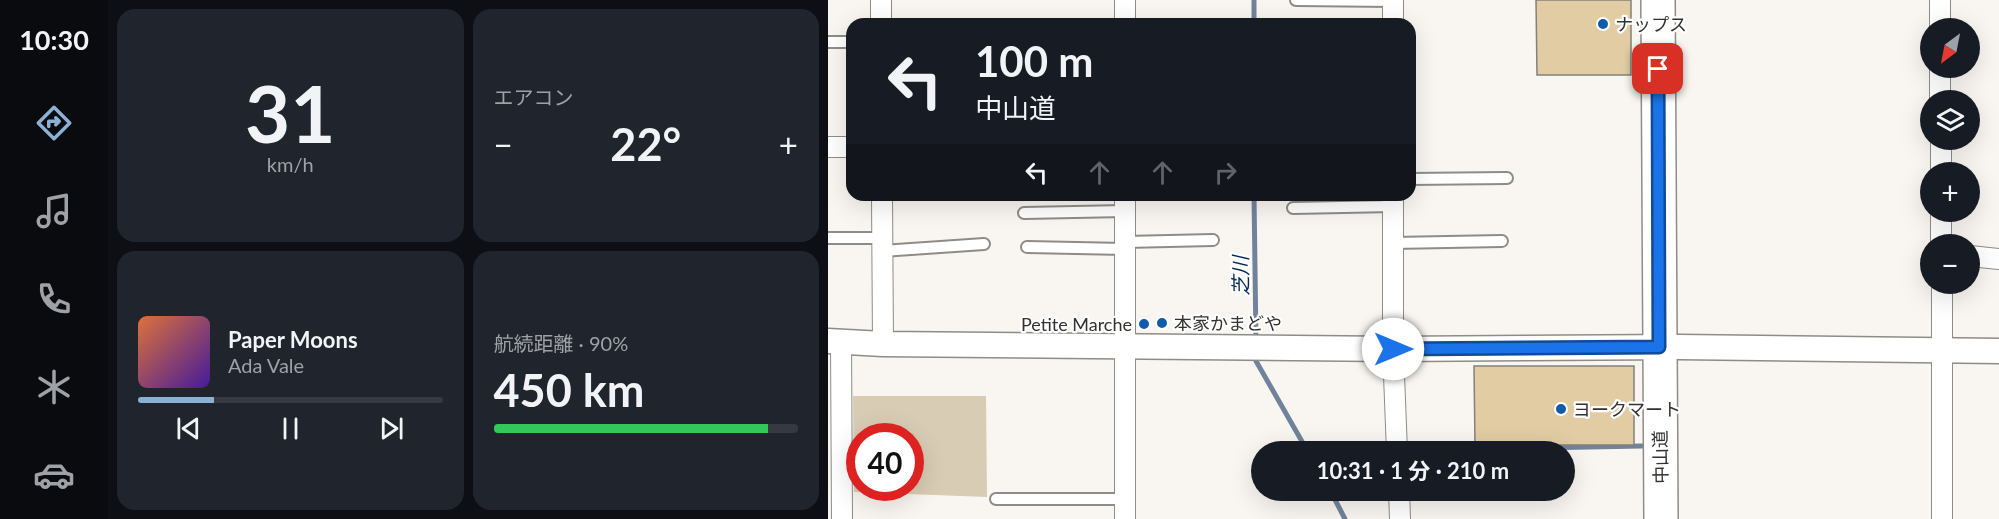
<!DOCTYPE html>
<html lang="ja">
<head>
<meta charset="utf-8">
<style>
  body { margin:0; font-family:Lato,"Noto Sans JP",sans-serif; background:#20242c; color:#f1f3f6; height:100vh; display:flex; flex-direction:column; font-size:22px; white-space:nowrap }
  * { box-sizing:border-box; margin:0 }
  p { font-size:20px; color:#9ea1a6 }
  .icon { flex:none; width:33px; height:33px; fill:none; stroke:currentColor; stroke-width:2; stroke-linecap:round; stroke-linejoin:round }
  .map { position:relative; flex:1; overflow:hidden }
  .panel { display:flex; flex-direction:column; gap:9px; padding:9px; background:#0d0f14; width:720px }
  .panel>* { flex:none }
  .banner { position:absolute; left:18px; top:18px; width:570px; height:183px; border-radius:18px; box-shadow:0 6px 24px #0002; background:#171b24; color:#f1f3f6; overflow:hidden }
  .needle { width:39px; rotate:212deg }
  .fabs { position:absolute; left:1092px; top:18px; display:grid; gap:12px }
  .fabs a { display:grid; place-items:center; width:60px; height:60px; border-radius:50%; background:#171b24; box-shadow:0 6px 24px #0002; font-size:30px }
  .speed { position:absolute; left:18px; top:423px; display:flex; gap:12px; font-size:30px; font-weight:700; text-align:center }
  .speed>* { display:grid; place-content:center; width:78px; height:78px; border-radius:50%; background:#171b24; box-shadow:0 6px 24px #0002; line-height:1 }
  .speed .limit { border:9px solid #d22; background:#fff; color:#111 }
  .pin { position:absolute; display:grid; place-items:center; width:51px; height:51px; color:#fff; margin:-26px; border-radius:12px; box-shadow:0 3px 9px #0006 }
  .me { position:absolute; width:66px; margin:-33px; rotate:90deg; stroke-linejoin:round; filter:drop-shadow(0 0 4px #0008) }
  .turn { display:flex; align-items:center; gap:21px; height:126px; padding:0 30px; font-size:27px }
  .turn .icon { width:78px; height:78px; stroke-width:2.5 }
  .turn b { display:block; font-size:42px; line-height:51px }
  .lanes { display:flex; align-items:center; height:57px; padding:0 30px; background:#0003; justify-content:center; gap:30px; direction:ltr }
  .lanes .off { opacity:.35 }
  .big { font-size:45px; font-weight:700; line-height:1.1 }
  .panel .card { flex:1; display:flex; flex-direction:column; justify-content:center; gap:9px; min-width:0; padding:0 21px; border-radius:18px; background:#20242c }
  .panel .dial { align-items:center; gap:0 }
  .dial b { font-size:78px; line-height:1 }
  .song { display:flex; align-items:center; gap:18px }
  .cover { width:72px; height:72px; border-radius:9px; background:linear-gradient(135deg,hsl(20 70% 55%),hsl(260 70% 35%)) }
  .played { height:6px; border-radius:3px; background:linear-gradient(90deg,#8cafd4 25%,#363941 25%) }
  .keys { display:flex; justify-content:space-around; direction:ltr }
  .heat { display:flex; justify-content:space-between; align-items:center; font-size:33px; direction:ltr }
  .charge { height:9px; border-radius:4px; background:linear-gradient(90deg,#34c759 90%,#363941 0) }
  .panel .tiles { flex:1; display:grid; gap:9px; grid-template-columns:repeat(2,1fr) }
  .trip { position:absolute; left:423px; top:441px; width:324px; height:60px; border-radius:30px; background:#171b24; box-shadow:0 6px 24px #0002; font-weight:700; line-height:60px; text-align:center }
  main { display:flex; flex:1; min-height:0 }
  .menu { display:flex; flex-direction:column; width:108px; justify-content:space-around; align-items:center; background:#090b0e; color:#9ea1a6 }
  .menu .icon { width:42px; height:42px }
  .menu .active { color:#8cafd4 }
  .menu b { font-size:27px; color:#f1f3f6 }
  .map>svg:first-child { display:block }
  .green { fill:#d9ccb4; fill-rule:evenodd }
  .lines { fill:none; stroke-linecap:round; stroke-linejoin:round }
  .stream { stroke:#71839a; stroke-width:5 }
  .building { fill:#e1cca4; stroke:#83817c; stroke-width:1.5 }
  .service-casing { stroke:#8f8c88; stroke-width:14 }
  .minor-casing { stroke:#8f8c88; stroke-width:22 }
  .tertiary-casing { stroke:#8f8c88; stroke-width:27 }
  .trunk-casing { stroke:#8f8c88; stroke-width:36 }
  .service { stroke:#fff; stroke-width:10 }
  .minor { stroke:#fff; stroke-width:20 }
  .tertiary { stroke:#fff; stroke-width:24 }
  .trunk { stroke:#fff; stroke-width:33 }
  .route-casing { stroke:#114b97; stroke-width:15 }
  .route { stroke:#1a73e8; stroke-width:10 }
  .poi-dot { fill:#105baa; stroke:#fff; stroke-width:2 }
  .labels { text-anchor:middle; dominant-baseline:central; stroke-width:4.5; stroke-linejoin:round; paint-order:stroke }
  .poi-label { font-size:18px; fill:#333230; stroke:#fff; text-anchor:start }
  .street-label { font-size:18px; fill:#333230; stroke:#fff }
  .water-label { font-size:20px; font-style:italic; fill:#032954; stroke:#fff }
</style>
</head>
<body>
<main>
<nav class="menu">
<b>10:30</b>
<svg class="icon active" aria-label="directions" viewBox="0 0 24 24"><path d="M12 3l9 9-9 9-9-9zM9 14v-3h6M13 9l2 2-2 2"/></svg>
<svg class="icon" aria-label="music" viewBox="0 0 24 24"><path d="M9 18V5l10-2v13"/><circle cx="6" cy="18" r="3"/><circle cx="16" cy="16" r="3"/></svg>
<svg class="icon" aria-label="phone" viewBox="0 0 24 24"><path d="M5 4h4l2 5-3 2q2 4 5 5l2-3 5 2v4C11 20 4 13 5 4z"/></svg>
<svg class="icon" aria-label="climate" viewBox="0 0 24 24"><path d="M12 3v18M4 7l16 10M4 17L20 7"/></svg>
<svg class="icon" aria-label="car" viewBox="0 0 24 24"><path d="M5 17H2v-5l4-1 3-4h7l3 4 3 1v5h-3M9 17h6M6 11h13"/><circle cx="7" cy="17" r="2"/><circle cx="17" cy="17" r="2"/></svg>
</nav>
<section class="panel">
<div class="tiles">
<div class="card dial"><b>31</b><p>km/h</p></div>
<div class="card"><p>エアコン</p>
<div class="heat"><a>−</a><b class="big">22°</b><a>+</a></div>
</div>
<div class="card">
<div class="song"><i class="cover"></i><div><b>Paper Moons</b><p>Ada Vale</p></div></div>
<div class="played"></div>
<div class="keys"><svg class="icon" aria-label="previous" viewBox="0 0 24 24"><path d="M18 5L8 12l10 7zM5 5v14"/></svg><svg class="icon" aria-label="pause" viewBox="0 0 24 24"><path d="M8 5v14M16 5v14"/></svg><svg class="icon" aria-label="next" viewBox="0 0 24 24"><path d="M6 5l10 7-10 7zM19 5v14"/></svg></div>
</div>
<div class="card"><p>航続距離 · 90%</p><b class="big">450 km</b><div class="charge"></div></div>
</div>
</section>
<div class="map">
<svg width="1171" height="519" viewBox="0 0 1171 519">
  <rect width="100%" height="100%" fill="#f9f6f1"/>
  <path class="green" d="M25 396H158L159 497 26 492ZM32 436H82V488H32Z"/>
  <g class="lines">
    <g class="stream">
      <polyline points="426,0 426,24"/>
      <polyline points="426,195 428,341"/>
      <polyline points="428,353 428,361 480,452"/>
      <polyline points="478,449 550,449"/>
      <polyline points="609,450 814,446"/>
      <polyline points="502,490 517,519"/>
    </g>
  </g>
  <g class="building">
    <polygon points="708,0 803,0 803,75 709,75"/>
    <polygon points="646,366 806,366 806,445 647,445"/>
  </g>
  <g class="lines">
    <defs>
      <g id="service">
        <polyline points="468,0 565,1"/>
        <polyline points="0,42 24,42"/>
        <polyline points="582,179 679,178"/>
        <polyline points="465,208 565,206"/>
        <polyline points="196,213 297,211"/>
        <polyline points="0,238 54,238"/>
        <polyline points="297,242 385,240"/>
        <polyline points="565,243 674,241"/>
        <polyline points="199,247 297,249"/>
        <polyline points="54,251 156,244"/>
        <polyline points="168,499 297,499"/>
      </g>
      <g id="minor">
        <polyline points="53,0 53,24"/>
        <polyline points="297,0 297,24"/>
        <polyline points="565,0 565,24"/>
        <polyline points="1112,0 1112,28"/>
        <polyline points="1112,68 1112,100"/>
        <polyline points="1113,140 1113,172"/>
        <polyline points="0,147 24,147"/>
        <polyline points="54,195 55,344"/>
        <polyline points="297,195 297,519"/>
        <polyline points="565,195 565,349 569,452"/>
        <polyline points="1113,212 1113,244"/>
        <polyline points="1142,256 1171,259"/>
        <polyline points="1114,284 1114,519"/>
        <polyline points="13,341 14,519"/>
        <polyline points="571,490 572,519"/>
      </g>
      <polyline id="tertiary" points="0,341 55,344 565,349 851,347 1171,351"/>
      <polyline id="trunk" points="830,0 833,519"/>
    </defs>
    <use href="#service" class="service-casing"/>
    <use href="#minor" class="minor-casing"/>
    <use href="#tertiary" class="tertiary-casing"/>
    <use href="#trunk" class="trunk-casing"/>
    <use href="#service" class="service"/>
    <use href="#minor" class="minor"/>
    <use href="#tertiary" class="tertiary"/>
    <use href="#trunk" class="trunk"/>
  </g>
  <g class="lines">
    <defs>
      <polyline id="route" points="565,349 831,347 830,69"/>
    </defs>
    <use href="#route" class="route-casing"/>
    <use href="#route" class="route"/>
  </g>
  <g class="poi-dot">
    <circle cx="775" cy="24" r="6"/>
    <circle cx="334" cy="323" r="6"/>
    <circle cx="316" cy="324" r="6"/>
    <circle cx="733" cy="409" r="6"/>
  </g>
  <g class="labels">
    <g class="poi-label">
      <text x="787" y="24">ナップス</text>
      <text x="346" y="323">本家かまどや</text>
      <text x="304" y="324" text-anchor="end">Petite Marche</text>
      <text x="745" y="409">ヨークマート</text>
    </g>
    <g class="street-label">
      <text transform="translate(832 457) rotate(-91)">中山道</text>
    </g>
    <g class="water-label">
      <text transform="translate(412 276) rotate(-91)">芝川</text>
    </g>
  </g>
</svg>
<div class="fabs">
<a><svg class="needle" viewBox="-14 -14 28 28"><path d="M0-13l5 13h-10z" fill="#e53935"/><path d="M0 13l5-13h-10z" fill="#9ea1a6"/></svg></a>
<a><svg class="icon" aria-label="layers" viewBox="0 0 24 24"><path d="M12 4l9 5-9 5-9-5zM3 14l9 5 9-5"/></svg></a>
<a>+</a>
<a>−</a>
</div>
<div class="speed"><div class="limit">40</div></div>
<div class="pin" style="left:830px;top:69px;background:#d93025"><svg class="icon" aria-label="arrive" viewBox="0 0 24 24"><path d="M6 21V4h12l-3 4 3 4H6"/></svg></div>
<svg class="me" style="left:565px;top:349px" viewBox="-20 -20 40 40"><circle r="19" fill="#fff"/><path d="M0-13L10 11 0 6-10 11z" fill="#1a73e8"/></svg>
<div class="trip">10:31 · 1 分 · 210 m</div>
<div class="banner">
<div class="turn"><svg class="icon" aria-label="left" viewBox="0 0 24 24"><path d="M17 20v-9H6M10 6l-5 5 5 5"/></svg><div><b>100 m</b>中山道</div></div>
<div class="lanes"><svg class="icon" aria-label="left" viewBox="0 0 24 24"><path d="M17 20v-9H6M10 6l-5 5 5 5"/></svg><svg class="icon off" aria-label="ahead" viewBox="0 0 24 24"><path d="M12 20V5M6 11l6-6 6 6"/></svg><svg class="icon off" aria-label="ahead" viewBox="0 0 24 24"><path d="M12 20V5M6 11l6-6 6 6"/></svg><svg class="icon off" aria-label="right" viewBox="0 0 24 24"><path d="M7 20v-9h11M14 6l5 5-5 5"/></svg></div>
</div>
</div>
</main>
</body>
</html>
